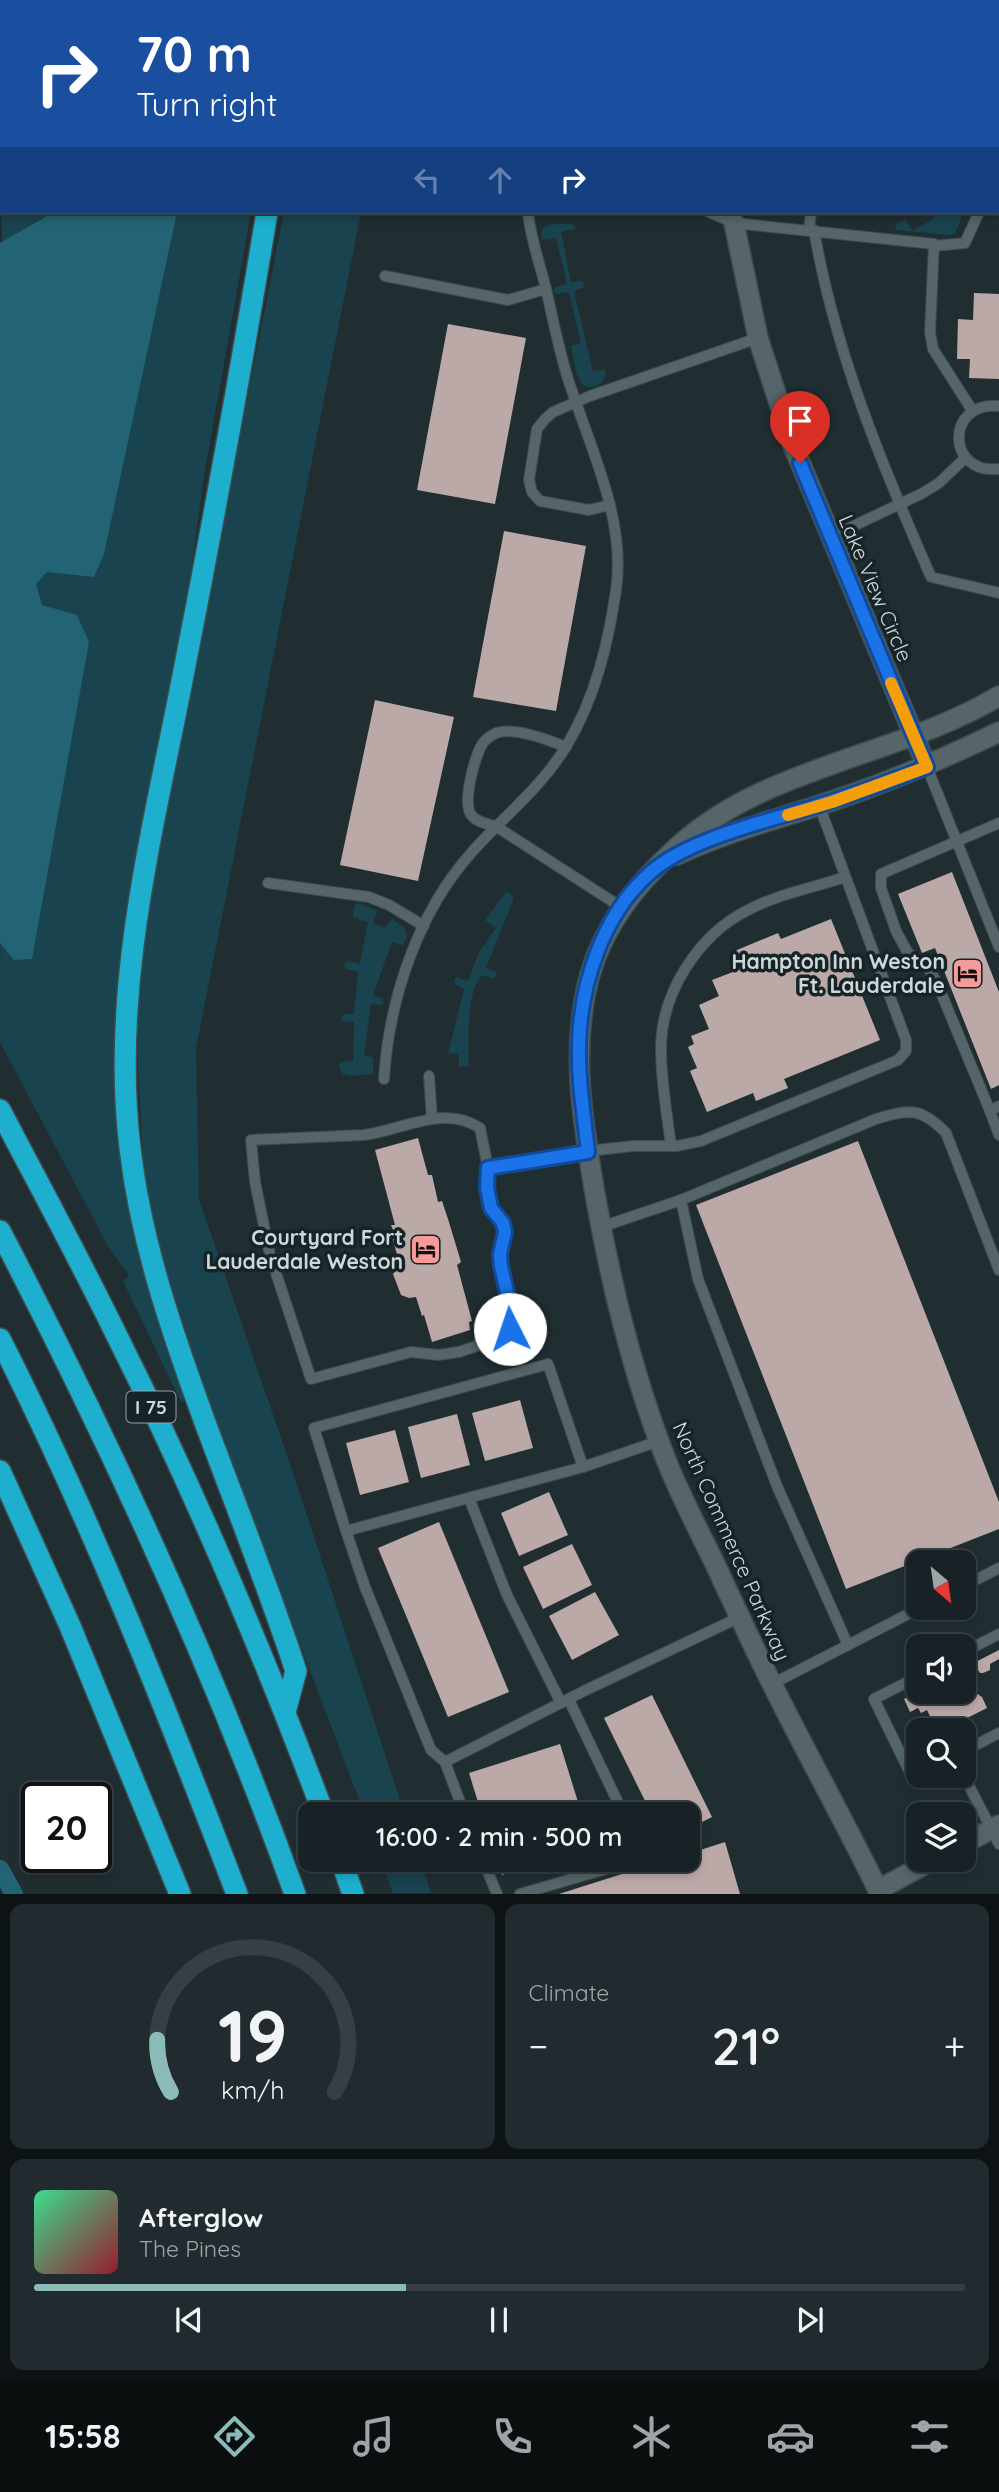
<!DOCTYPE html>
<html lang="en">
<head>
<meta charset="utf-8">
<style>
  body { margin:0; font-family:Quicksand,sans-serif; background:#212a2e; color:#f1f3f6; height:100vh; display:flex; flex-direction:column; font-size:26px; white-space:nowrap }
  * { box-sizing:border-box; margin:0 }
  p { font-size:23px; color:#9fa4a7 }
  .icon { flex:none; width:38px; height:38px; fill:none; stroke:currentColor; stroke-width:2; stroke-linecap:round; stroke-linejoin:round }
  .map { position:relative; height:1894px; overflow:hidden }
  .side { display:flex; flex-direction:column; gap:10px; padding:10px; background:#0d1315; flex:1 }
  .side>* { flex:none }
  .top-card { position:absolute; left:0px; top:0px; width:999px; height:214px; box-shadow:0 4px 10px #0003,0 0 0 2px #363f43; background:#1a4fa0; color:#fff; overflow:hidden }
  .needle { width:46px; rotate:151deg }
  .buttons { position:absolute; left:906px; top:1550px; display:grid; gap:14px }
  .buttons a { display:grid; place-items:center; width:70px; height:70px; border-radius:14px; background:#182226; box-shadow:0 4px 10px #0003,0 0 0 2px #363f43; font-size:35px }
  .speed { position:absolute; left:21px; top:1782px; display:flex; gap:14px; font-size:35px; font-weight:700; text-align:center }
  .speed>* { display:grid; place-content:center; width:91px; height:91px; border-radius:50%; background:#182226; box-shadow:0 4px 10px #0003,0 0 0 2px #363f43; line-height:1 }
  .speed .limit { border:4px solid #111; border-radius:10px; background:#fff; color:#111 }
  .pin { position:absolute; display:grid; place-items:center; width:60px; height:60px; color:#fff; margin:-72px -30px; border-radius:50% 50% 50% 0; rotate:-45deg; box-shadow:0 0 7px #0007 }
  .pin .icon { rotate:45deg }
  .me { position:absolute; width:77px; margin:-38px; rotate:356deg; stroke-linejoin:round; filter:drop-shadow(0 0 5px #0008) }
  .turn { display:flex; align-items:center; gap:24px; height:147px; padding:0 21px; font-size:32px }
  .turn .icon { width:91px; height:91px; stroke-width:2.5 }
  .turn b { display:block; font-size:49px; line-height:60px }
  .lanes { display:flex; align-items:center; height:66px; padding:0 21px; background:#0003; justify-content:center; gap:35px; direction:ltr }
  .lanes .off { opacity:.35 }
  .big { font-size:52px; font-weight:600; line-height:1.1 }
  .side .tile { flex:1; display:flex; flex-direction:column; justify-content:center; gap:10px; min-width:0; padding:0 24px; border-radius:14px; background:#212a2e }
  .side .dial { align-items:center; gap:0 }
  .dial svg { height:182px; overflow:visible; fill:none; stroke:#363f43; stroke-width:7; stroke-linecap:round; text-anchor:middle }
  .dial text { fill:#f1f3f6; stroke:none }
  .song { display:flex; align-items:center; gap:21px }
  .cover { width:84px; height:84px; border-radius:10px; background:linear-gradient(135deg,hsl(150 70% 55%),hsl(350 70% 35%)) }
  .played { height:7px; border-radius:4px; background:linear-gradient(90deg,#8bbbb9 40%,#363f43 40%) }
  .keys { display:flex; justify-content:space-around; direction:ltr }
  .heat { display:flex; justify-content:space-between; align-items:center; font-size:38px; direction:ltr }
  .side .tiles { flex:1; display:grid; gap:10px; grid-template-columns:1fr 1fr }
  .tile:last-child { grid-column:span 2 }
  .trip { position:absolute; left:298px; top:1802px; width:402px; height:70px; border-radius:14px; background:#182226; box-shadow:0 4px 10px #0003,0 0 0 2px #363f43; font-weight:600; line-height:70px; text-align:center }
  .tab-bar { display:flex; height:112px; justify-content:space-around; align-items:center; background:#0a0e0f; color:#9fa4a7 }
  .tab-bar .icon { width:49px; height:49px }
  .tab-bar .selected { color:#8bbbb9 }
  .tab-bar b { font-size:32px; color:#f1f3f6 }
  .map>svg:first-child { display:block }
  .green { fill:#19434e }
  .water { fill:#236474 }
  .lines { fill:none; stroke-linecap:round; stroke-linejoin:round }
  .canal { stroke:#236474; stroke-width:18 }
  .building { fill:#bba9a8 }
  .service-casing { stroke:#3f4c4f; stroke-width:12 }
  .minor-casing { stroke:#3f4c4f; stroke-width:22 }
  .motorway-casing { stroke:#3f4c4f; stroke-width:24 }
  .service { stroke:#556569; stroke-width:10 }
  .minor { stroke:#556569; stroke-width:19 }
  .motorway { stroke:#1dafcd; stroke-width:21 }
  .route-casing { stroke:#114b97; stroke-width:18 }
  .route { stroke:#1a73e8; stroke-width:12 }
  .slow { stroke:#f59e0b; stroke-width:12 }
  .labels { text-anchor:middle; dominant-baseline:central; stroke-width:7; stroke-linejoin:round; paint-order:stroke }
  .shield { fill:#162428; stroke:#97a1a4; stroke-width:2 }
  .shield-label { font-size:19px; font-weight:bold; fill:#ced7d9 }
  .street-label { font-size:21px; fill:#ced7d9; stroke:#162428 }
  .poi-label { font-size:21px; font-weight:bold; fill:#ced7d9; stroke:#162428; text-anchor:end }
</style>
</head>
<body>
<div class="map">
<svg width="999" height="1894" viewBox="0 0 999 1894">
  <rect width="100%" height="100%" fill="#202e32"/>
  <g class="green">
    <polygon points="2,156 2,212 251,212 204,476 176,681 118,1050 187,1399 181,1402 123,1281 129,1276 108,1246 0,1042"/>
    <polygon points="284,212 361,212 196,1048 199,1199 292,1470 405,1815 365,1815 165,1290 146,1210 138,1067 137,994 145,916"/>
    <polygon points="930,212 964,212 955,233 951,235 895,230 896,225 905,219 913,231 934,218"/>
    <path d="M572 224 575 227 574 229 561 232 571 282 581 281 585 284 583 288 574 291 593 372 605 369 606 374 603 382C576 401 575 364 571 346L581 343 569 292 557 294 553 291 555 287 567 284 556 238 542 240C538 220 558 225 572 224Z"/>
    <path d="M506 892H509L514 898 486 968 495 971 497 975 493 979 482 975C466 992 468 1043 469 1066L459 1067V1053L448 1054 464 989 455 984 454 980 457 977 468 981 479 952 496 928 485 920Z"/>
    <polygon points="358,903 377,911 373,923 385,928 392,919 405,928 407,936 403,945 392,942 373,995 382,998 384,1004 380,1005 371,1003 364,1056 373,1057 373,1074 352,1076 343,1074 339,1067 341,1062 353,1061 354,1022 342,1021 341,1018 344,1014 354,1014 358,972 346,969 344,964 348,961 360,964 368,922 353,917 354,907"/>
    <polygon points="381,1860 420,1860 431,1893 393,1893"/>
  </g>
  <polygon class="water" points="54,212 177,212 104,554 94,577 47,572 36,584 42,605 77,615 89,642 32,959 14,960 0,943 0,243"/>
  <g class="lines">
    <polyline class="canal" points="0,1869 14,1894"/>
  </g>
  <g class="building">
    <polygon points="974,293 999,294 999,379 969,378 970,359 957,359 958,319 973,320"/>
    <polygon points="448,324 526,338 495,504 417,490"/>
    <polygon points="504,531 586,546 556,711 473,697"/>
    <polygon points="375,700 454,717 418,881 340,865"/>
    <polygon points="952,872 999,992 999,1085 991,1089 935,948 922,953 898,894"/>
    <polygon points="831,919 880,1040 784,1079 788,1088 756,1101 753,1093 707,1112 690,1071 697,1068 688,1047 694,1044 691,1036 709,1029 699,1005 719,996 712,980 733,972 731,958 737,950 778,933 781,939"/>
    <polygon points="418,1138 428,1175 432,1175 438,1202 442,1201 448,1219 461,1262 457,1265 472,1321 469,1322 470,1330 432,1342 424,1315 422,1316 416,1297 409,1298 401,1295 393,1274 398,1267 404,1266 402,1260 399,1261 392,1237 395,1235 391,1225 395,1225 375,1150"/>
    <polygon points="858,1141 999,1502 999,1529 846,1589 696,1205"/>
    <polygon points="520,1400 533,1448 485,1461 472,1413"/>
    <polygon points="457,1414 470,1465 421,1478 408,1427"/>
    <polygon points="395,1430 409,1482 360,1495 346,1443"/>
    <polygon points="549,1492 568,1535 519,1556 501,1513"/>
    <polygon points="439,1522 509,1692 448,1717 378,1548"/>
    <polygon points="572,1544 592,1585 543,1609 523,1567"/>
    <polygon points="595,1592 619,1635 572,1660 549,1616"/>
    <polygon points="999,1650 999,1659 990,1664 990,1670 983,1673 980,1673 978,1670 969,1675 973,1691 982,1697 987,1708 949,1727 948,1731 927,1731 927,1720 930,1716 927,1710 921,1713 918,1708 910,1712 904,1699 919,1691 964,1692 964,1668"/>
    <polygon points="652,1695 712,1817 688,1829 688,1815 652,1815 604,1718"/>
    <polygon points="560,1744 582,1815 482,1815 469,1773"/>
    <polygon points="725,1842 740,1894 559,1894 666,1860 688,1860 688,1854"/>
    <polygon points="497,1860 546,1860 547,1861 502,1875"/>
  </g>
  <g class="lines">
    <defs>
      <g id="service">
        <polyline points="723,2 725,0"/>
        <polyline points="998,51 999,53"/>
        <polyline points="998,99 999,90"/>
        <polyline points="709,212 734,223 934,244 930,332 933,349 972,410"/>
        <polyline points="809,230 811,212"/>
        <path d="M814 230C835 352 882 465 931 577L999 593"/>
        <polyline points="934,246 965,243 979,212"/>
        <polyline points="385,276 508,300 546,289"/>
        <path d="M999 406C945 401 946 475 999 469"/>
        <polyline points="610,505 589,510 540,501 532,492 529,480 537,429 545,419 553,412 590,396 758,338"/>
        <polyline points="830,537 921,494 939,483 965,458"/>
        <path d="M566 747C549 740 514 727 496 733 492 735 486 739 483 743 475 755 461 805 472 816 478 823 489 824 497 827L621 907"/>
        <polyline points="927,767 999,947"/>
        <polyline points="268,883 369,897 389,905 424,926"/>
        <polyline points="429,1076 432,1119"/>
        <path d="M384 1079C389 999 418 912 472 852 504 816 542 787 567 745 595 698 608 645 616 590 626 522 593 454 572 391 560 358 554 323 546 289 540 264 530 237 528 212"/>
        <polyline points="999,1106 990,1111 999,1135"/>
        <polyline points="990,1111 937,983 927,966 908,953 896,931 881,888 881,874 999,823"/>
        <path d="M671 1146C667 1114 661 1081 661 1049 661 993 698 935 748 910 778 894 813 888 845 877"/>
        <path d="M488 1168 487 1188 491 1208 503 1223 505 1232 501 1253V1266L513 1319 510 1329 500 1338 459 1352 438 1355 411 1352 311 1379 270 1255 255 1182 251 1140 364 1135C403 1130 443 1104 480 1128L488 1168 588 1151 633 1146H677L701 1141 898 1060 906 1051V1040L819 805"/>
        <polyline points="681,1200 698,1279 777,1486 848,1645"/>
        <path d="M601 1227 681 1200 876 1119C909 1109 921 1107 946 1133L999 1270"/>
        <polyline points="659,1441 583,1467 346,1531 365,1587 431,1750 445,1762 586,1690 740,1617"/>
        <polyline points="469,1498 507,1595 561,1703"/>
        <polyline points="346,1531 314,1428 548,1364 583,1467"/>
        <polyline points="964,1586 999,1568"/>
        <polyline points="964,1652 999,1634"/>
        <polyline points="919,1676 874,1699 912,1777 919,1774"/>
        <polyline points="772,1684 920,1608"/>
        <polyline points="569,1700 624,1815"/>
        <polyline points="964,1751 999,1733"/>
        <polyline points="445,1762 465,1815"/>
        <polyline points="964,1776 999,1844"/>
        <polyline points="483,1860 497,1894"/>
        <polyline points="520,1894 637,1860"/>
      </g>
      <g id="minor">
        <polyline points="734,223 758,338 792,443 927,767"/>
        <path d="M677 855C728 831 782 818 835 800 892 781 945 758 999 732"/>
        <polyline points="964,1844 999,1825"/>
        <polyline points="878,1890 933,1860"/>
        <path d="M880 1894C846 1824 808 1756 773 1686 753 1646 734 1605 715 1564 699 1531 681 1497 667 1462 633 1376 611 1285 595 1194 583 1123 570 1050 589 978 603 926 636 885 675 849 763 766 897 757 999 696"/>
      </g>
      <g id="motorway">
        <polyline points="138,2 141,0"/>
        <polyline points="228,2 231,0"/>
        <polyline points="261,2 262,0"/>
        <polyline points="0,79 2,78"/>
        <polyline points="0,129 2,128"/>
        <path d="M267 212C241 370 212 529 181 686 151 838 111 993 130 1148 141 1242 171 1329 203 1417 234 1501 268 1586 296 1671L285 1712"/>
        <path d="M0 1110C39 1185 80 1260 117 1336 195 1492 263 1652 324 1815"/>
        <path d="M0 1231C112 1446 213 1666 295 1894"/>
        <path d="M0 1339C91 1519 165 1706 237 1894"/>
        <polyline points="0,1471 70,1626 180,1894"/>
        <polyline points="341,1860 353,1894"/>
      </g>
    </defs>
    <use href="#service" class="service-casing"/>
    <use href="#minor" class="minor-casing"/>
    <use href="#motorway" class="motorway-casing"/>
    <use href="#service" class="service"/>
    <use href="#minor" class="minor"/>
    <use href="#motorway" class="motorway"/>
  </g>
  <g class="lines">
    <defs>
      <path id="route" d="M510 1329 513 1319 501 1266 500 1254 505 1232 503 1223 491 1208 487 1188 488 1168 588 1152C584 1116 578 1081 579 1046 580 985 603 914 650 873 689 837 781 818 832 801 864 791 895 779 927 767L800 463"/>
    </defs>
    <use href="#route" class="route-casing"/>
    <use href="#route" class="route"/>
    <polyline class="slow" points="788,815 832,802 927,767 891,683"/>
  </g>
  <defs>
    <symbol id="hotel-square" viewBox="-11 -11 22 22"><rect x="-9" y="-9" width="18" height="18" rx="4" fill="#f59b99" stroke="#162428"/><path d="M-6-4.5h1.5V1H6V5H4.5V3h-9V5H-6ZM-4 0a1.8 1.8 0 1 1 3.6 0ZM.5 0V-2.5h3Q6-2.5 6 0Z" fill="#111"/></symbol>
  </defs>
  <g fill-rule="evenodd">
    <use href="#hotel-square" x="950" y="956" width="35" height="35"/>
    <use href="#hotel-square" x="408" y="1232" width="35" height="35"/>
  </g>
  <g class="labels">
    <rect class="shield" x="126.5" y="1391.5" width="49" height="31" rx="5"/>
    <g class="shield-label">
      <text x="151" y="1407">I 75</text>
    </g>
    <g class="street-label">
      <text transform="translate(876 588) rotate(67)">Lake View Circle</text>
      <text transform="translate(732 1541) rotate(66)">North Commerce Parkway</text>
    </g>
    <g class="poi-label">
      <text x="945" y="961">Hampton Inn Weston<tspan x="945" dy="24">Ft. Lauderdale</tspan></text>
      <text x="403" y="1237">Courtyard Fort<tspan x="403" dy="24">Lauderdale Weston</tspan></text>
    </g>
  </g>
</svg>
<div class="buttons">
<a><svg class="needle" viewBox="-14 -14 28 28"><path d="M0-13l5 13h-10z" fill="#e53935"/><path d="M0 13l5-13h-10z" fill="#9fa4a7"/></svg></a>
<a><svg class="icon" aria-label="sound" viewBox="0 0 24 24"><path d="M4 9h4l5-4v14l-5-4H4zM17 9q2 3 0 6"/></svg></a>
<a><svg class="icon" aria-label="search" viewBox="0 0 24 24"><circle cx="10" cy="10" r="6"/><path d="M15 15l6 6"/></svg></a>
<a><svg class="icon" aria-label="layers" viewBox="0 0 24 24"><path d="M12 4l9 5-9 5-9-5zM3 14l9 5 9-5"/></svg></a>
</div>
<div class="speed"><div class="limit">20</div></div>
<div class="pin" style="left:800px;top:463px;background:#d93025"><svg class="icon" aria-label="arrive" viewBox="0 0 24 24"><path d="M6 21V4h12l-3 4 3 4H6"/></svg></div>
<svg class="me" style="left:510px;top:1329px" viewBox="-20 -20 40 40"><circle r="19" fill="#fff"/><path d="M0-13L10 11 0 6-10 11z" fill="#1a73e8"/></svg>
<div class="trip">16:00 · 2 min · 500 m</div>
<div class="top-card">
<div class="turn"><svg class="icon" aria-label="right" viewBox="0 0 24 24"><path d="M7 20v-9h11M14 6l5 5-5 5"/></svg><div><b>70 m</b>Turn right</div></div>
<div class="lanes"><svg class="icon off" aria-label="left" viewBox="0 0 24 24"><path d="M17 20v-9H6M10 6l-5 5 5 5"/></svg><svg class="icon off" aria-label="ahead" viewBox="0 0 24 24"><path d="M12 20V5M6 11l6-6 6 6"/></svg><svg class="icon" aria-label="right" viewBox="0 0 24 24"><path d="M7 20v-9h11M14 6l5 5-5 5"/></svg></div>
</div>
</div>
<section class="side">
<div class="tiles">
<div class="tile dial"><svg viewBox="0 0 100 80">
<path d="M14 69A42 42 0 1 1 86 69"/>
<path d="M14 69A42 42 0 0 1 8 46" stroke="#8bbbb9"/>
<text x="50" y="56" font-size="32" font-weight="700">19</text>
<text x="50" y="72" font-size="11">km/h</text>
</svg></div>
<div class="tile"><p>Climate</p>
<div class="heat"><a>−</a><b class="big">21°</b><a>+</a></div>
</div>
<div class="tile">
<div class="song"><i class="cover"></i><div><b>Afterglow</b><p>The Pines</p></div></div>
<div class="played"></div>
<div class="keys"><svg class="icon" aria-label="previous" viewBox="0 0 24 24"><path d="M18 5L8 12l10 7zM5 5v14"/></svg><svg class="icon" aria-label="pause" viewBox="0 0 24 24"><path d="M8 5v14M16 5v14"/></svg><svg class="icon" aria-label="next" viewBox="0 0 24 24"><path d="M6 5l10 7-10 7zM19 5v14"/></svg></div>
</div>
</div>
</section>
<nav class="tab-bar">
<b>15:58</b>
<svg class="icon selected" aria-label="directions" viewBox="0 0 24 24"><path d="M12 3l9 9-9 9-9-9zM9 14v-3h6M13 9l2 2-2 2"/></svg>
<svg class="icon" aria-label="music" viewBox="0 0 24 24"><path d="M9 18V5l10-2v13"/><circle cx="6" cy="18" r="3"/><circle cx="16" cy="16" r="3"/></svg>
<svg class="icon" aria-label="phone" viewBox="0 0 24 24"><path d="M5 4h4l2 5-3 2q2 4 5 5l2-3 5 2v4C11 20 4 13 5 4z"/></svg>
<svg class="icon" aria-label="climate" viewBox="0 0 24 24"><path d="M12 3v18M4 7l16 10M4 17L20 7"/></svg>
<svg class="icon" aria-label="car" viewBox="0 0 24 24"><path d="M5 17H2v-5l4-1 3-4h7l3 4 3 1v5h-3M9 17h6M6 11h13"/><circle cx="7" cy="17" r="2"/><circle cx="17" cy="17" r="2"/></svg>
<svg class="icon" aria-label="filters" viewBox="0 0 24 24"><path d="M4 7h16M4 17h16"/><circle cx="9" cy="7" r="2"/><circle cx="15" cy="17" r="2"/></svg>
</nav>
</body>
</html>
